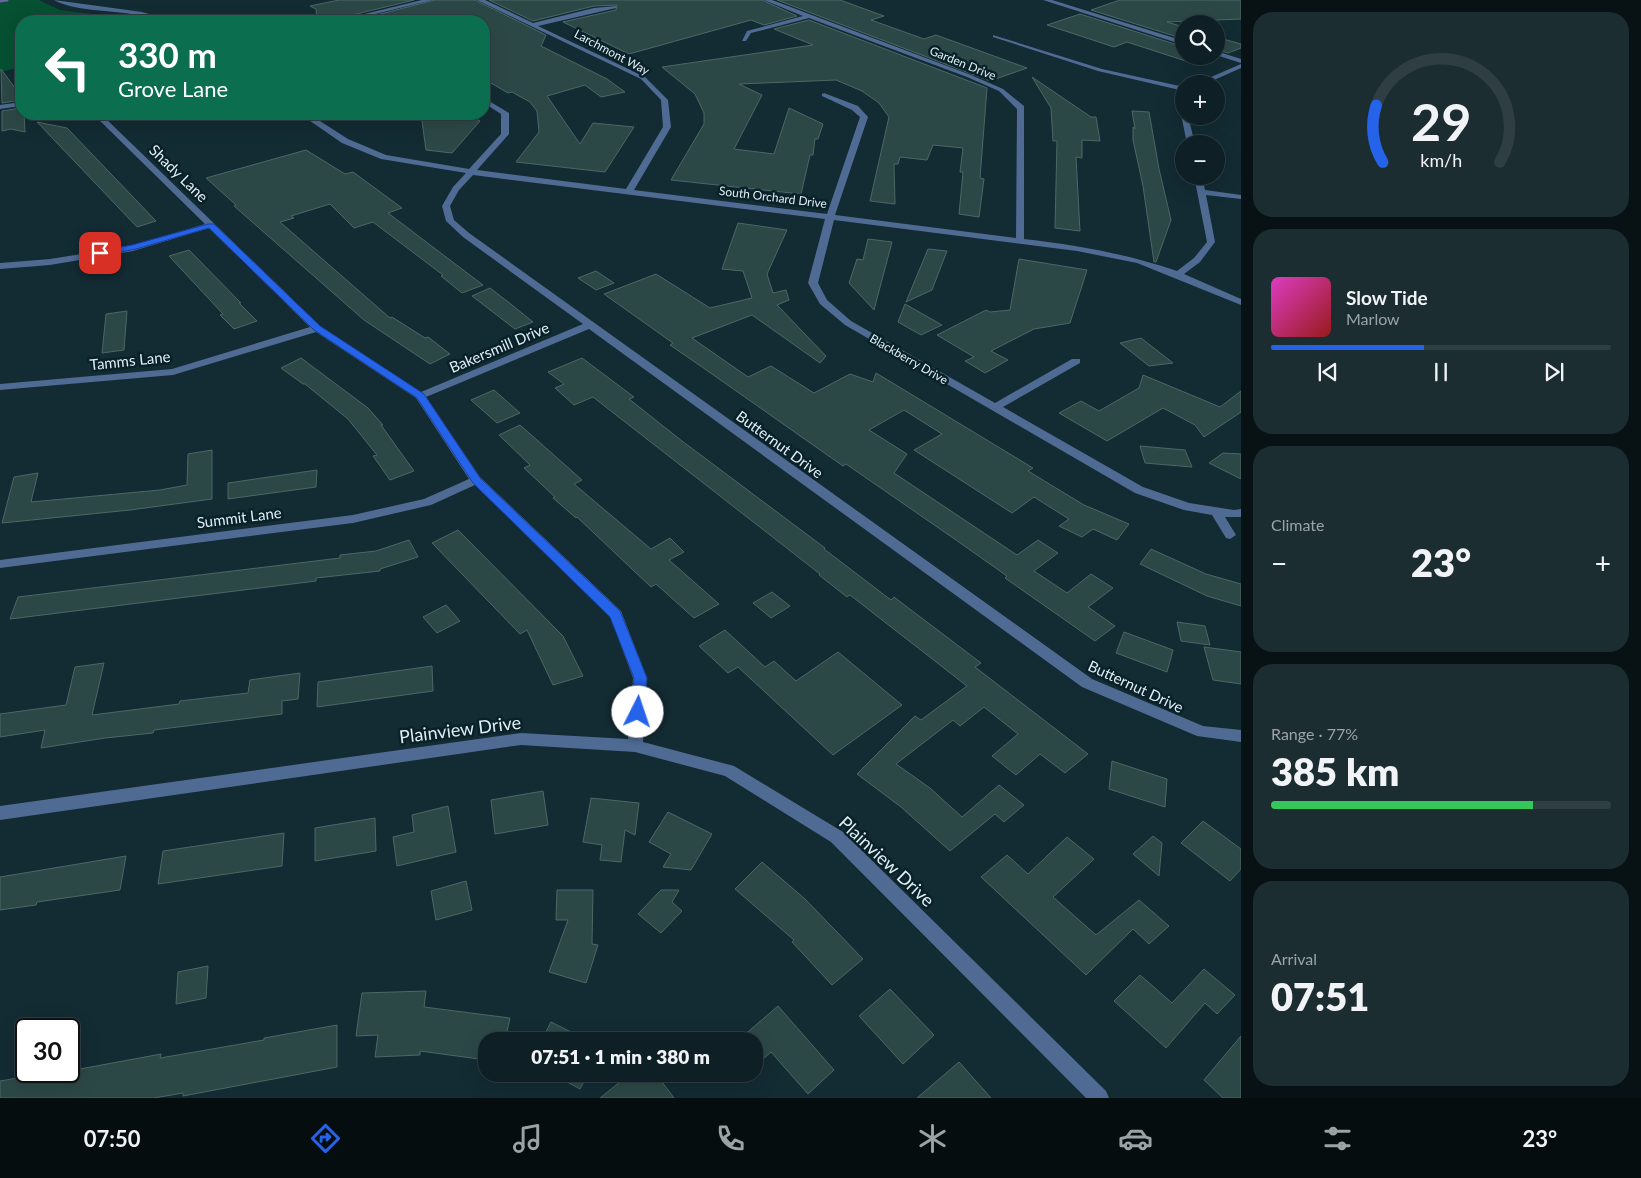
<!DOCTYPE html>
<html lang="en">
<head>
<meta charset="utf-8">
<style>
  body { margin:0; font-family:Lato,sans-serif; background:#1c2d32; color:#f1f3f6; height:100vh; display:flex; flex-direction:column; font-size:19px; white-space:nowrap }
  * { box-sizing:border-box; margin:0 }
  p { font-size:16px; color:#9ba3a7 }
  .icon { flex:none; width:28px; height:28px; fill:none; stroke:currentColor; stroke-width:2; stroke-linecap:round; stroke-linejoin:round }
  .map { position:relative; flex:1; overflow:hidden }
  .side { display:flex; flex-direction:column; gap:12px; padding:12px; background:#081215; width:400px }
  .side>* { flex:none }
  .hud { position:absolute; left:15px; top:15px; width:475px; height:105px; border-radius:20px; box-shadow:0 5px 20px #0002,0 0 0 1px #2e3e43; background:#0b6e4f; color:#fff; overflow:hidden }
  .controls { position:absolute; left:1175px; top:15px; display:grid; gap:10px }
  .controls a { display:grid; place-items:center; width:50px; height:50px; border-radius:50%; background:#0e2026; box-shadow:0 5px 20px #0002,0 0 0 1px #2e3e43; font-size:25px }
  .speed { position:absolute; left:15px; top:1018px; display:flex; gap:10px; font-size:25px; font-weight:700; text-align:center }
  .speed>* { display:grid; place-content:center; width:65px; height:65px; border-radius:50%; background:#0e2026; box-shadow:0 5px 20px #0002,0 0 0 1px #2e3e43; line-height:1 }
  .speed .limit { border:2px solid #111; border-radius:8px; background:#fff; color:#111 }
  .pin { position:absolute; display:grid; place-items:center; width:42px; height:42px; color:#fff; margin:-21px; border-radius:10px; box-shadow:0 2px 8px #0006 }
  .me { position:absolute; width:55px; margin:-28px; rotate:4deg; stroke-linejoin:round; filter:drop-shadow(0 0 4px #0008) }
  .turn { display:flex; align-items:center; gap:18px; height:105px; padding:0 20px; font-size:22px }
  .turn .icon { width:65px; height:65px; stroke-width:2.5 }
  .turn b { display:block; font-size:35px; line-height:42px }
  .big { font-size:38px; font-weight:800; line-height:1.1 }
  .side .tile { flex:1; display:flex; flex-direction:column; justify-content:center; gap:8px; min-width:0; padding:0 18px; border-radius:20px; background:#1c2d32 }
  .side .dial { align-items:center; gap:0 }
  .dial svg { height:130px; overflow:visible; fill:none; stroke:#2e3e43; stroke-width:7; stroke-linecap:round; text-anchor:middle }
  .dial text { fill:#f1f3f6; stroke:none }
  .song { display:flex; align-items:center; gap:15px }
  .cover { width:60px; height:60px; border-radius:8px; background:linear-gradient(135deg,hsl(310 70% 55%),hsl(0 70% 35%)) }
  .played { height:5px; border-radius:2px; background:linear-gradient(90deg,#2563eb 45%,#2e3e43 45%) }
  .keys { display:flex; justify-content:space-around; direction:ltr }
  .heat { display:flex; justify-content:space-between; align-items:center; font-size:28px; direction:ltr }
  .charge { height:8px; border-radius:4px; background:linear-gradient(90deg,#34c759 77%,#2e3e43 0) }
  .trip { position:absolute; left:478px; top:1032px; width:285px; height:50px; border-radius:20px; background:#0e2026; box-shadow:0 5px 20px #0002,0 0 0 1px #2e3e43; font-weight:800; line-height:50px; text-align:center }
  .menu { display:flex; height:80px; justify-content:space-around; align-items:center; background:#060d0f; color:#9ba3a7 }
  .menu .icon { width:35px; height:35px }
  .menu .active { color:#2563eb }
  .menu b { font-size:22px; color:#f1f3f6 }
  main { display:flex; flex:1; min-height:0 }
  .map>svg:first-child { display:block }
  .green { fill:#055132 }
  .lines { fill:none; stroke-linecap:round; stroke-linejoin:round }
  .stream { stroke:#6c63a3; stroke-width:3 }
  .building { fill:#2c4846; stroke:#4b6866 }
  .lane { fill:#4f6b93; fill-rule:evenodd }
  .street { fill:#4f6b93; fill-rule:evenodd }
  .route { fill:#2563eb; stroke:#184099 }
  .labels { text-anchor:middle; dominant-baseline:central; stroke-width:5; stroke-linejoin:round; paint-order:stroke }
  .far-street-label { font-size:12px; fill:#e0eef4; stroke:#092129 }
  .street-label { font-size:15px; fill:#e0eef4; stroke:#092129 }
  .near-street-label { font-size:18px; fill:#e0eef4; stroke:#092129 }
</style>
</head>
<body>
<main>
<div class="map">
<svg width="1241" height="1098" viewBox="0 0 1241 1098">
  <rect width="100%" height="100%" fill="#132b33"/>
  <polygon class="green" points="0,0 39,0 60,10 147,21 21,21 21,67 0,72"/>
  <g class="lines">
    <polyline class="stream" points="0,1 7,0"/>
  </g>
  <g class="building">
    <polygon points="339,0 414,0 336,19 334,21 317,21 316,9 310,6"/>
    <polygon points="435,0 475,0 546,35 541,46 607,79 625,92 601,97 585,85 547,96 580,144 593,123 634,127 605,172 516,162 539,132 537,111 530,102 512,92 508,93 484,79 484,21 353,21"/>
    <polygon points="489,0 762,0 797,16 764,25 751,20 629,54 563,22 616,10 617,5 594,6 533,21"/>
    <polygon points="777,0 840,0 884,16 871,20 924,39 936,35 1027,68 990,81"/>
    <polygon points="1120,0 1241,0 1241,19 1167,22 1184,27 1184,39 1091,10"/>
    <polygon points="1080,14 1184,47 1184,56 1217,57 1198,65 1127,42 1114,47 1047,25"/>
    <polygon points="809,20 987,88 980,178 984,179 979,217 959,214 963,172 960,172 963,148 933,145 927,160 900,157 898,164 894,164 895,204 870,201 889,117 879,103 862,91 836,80 739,84 762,95 734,149 774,154 789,108 823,124 818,139 815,139 813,155 810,155 801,194 671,180 704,124 704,113 695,94 662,67 813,45 774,29"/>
    <polygon points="1216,37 1241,44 1241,48 1228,53 1216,49"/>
    <polygon points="1,69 21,96 21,100 2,103"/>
    <polygon points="1032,77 1091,117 1096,117 1100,141 1082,140 1082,158 1076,157 1080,231 1055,228 1057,141 1053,141 1051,108"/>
    <polygon points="21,108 21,114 24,114 25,132 11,129 2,131 2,111"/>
    <polygon points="1132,111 1149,112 1159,169 1171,220 1156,262 1154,262 1143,186 1133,140 1133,127 1135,129"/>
    <polygon points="421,114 469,114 480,121 452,153 426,150"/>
    <polygon points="37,122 67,128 156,221 137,227"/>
    <polygon points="306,150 345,174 353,172 402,208 388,213 483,285 462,293 441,276 443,275 373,222 354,228 330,204 291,216 294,218 280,222 390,318 392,317 425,338 428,337 450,354 430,364 364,320 234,206 236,205 206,178"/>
    <polygon points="738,223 787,230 767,274 773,293 786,290 789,300 777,305 778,306 826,356 820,363 752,315 692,338 748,377 771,366 814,393 850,374 873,382 876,373 1033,468 1028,471 1084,505 1129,524 1117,540 1093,529 1082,537 1059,526 1069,519 1034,497 1012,513 914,450 942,434 904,410 869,430 907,454 894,473 1017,555 1038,540 1058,553 1034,571 1067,593 1091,574 1113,588 1088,607 1115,626 1095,641 1005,578 1007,576 956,540 846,464 843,466 702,367 670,345 673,343 604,294 656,274 710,308 752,298 743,271 722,269"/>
    <polygon points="868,239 892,242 874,310 849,283 857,259 863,260"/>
    <polygon points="928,249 947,251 932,290 906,302"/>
    <polygon points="189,250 241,303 239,303 257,321 234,329 220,315 223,314 169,256"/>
    <polygon points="1019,259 1087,270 1070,323 1034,329 991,351 1008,360 985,373 965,361 974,357 937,335 986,310 990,312 1010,310"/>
    <polygon points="596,271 614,283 596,290 578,278"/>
    <polygon points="490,288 507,301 533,322 515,329 472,296"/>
    <polygon points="905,304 942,325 921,335 898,322"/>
    <polygon points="127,311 124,350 102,353 106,314"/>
    <polygon points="1141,338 1173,363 1149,366 1120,343"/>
    <polygon points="301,358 368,408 383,425 381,425 414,471 390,480 373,456 377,455 348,419 305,384 303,384 281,368"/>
    <polygon points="582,358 634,397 629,399 682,441 825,548 824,549 891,600 894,597 981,663 975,667 1088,754 1065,773 1040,754 1016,775 992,756 1018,734 984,707 960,726 953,720 896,764 930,788 962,817 999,785 1024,805 1004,822 995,814 950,851 901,807 857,774 915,716 921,720 967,686 850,595 847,597 819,575 820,574 593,397 574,405 555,388 564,384 548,372"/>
    <polygon points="1143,375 1220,407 1241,391 1241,412 1204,437 1195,425 1163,408 1107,441 1059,413 1081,401 1099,411 1139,388"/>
    <polygon points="494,390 520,413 497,423 471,400"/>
    <polygon points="520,425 582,480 574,484 651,549 670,538 684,552 669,560 719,604 694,618 656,584 651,587 577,517 576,518 553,498 555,497 524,468 530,465 499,435"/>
    <polygon points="1140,446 1185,450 1192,467 1145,463"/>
    <polygon points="212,450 212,499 130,510 2,523 14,477 38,473 31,502 160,490 187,485 188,454"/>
    <polygon points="1223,453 1241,454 1241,479 1209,463"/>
    <polygon points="317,470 316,487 228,499 228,483"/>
    <polygon points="458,530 563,636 583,676 553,685 527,630 520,634 432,543"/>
    <polygon points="409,540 418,557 380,569 380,571 316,578 316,581 10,619 18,597 340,558 340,555 376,551"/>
    <polygon points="1151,549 1206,574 1241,584 1241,606 1207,596 1140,564"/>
    <polygon points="772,592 790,606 771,618 753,603"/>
    <polygon points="446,605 460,621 437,633 423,617"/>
    <polygon points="1177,622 1205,626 1210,645 1181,641"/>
    <polygon points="725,630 765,667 774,661 796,681 838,652 902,705 833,755 738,667 728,673 699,646"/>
    <polygon points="1124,632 1173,650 1167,672 1116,653"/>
    <polygon points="1204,647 1241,652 1241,684 1213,680"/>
    <polygon points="104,663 92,715 179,704 180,701 248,693 250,680 300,673 298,699 282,701 282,714 154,730 153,733 105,738 41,748 45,730 0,737 0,714 66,705 75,667"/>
    <polygon points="432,666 433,691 317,707 318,682"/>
    <polygon points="1112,761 1167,779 1165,807 1109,789"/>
    <polygon points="543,791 548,825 495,834 491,800"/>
    <polygon points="591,798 639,803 635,835 625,830 621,862 600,860 602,845 583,842"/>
    <polygon points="448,806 456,852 397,866 393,837 414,832 412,815"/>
    <polygon points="668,812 712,834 691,870 663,867 671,854 649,842"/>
    <polygon points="375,818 376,851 315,861 315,828"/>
    <polygon points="1203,821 1241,849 1241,869 1230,881 1181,843"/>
    <polygon points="284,833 282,866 158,884 163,851"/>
    <polygon points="1153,836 1162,843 1159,876 1133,854"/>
    <polygon points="1067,837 1094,859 1053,897 1096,935 1139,900 1169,926 1149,944 1133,929 1086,975 981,877 1007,855 1028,874"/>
    <polygon points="126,856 120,890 37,902 36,905 0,910 0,877"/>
    <polygon points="762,862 805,899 863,959 832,985 792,942 794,940 735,889"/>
    <polygon points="466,881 472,910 436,920 431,891"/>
    <polygon points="557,890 593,890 592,944 598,945 586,983 549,972 568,920 556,920"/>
    <polygon points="661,890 679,890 672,902 682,911 661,933 638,914"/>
    <polygon points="208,966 206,998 176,1004 178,972"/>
    <polygon points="1204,969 1235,995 1217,1014 1205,1003 1166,1048 1114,1001 1140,975 1172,1003"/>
    <polygon points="890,989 934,1035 903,1064 859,1016"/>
    <polygon points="426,991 424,1007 510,1018 505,1041 491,1041 486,1039 486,1060 420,1051 420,1055 375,1057 378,1035 356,1036 362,993"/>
    <polygon points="778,1006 834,1070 808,1094 771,1052 754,1067 754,1041 726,1041 733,1034 740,1034 742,1037"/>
    <polygon points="551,1022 589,1041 541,1041"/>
    <polygon points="337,1025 337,1067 183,1096 183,1093 154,1098 0,1098 0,1081 53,1072 52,1074 69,1071 161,1054 160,1058 264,1040 264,1038"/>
    <polygon points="1241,1036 1241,1098 1223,1098 1204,1080"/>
    <polygon points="959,1062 991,1098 917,1098"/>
    <polygon points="552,1074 588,1074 580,1089"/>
    <polygon points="630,1074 656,1074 674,1098 600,1098"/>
  </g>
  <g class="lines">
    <polygon class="lane" points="993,35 1102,69 1184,87 1184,91 1098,71 993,37"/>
    <g class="street">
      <path d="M54 0 142 12 173 21C159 22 145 16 131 14 109 10 73 11 54 0Z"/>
      <polygon points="422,0 433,0 346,21 336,21"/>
      <path d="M477 0H485L533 23 594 8 616 6V8L538 26 645 77 668 100 671 127 634 190 827 214 860 117 852 110 822 96V94L824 93 858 106 868 117 835 215 1016 238 1017 109 999 91 967 77 809 18 751 33 746 41H742L747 31 803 16 764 0H772L971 75 1003 89 1024 106V239C1077 245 1127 254 1177 271L1194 258 1207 242 1194 176H1202L1205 190 1241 195V199L1206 195 1215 242 1200 262 1184 274 1241 299V305L1137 263 1077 251 834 220 818 283 827 300 851 321 995 403 1072 359H1080V363L1003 407 1143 487 1189 503 1234 510 1241 509V517H1225L1236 535 1230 539 1226 538 1212 515 1184 510 1135 493 845 325 820 304 808 283 825 219 473 175 459 190 450 206 454 220 469 233 1092 679 1203 726 1241 730V742L1197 736 1082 687 589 329 426 397 480 477 621 611 647 678 643 742 734 766 843 832 1106 1091 1109 1098H1086L831 842 725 776 635 752 521 745 0 820V806L521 733 628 739 633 678 610 616 475 485 431 505 353 523 0 568V560L353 515 424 499 469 479 416 398 316 332 173 375 0 390V384L172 369 310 327 209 228 133 251 50 265 0 269V263L50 259 132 246 205 224 93 114H101L320 326 421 392 583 324 463 237 446 221 442 206 453 187 466 173 381 159 342 143 300 114H309L348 139 386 155 469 169 501 134V114L484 103V98L509 113V134L477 170 626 189 663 127 661 100 641 79Z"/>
      <polygon points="1043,0 1052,0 1184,41 1184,45"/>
      <polygon points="1216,51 1241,59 1241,63 1216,55"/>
      <polygon points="1241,64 1241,68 1205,84 1195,84"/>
      <polygon points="1184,90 1184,97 1182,99 1184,104 1184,116 1188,116 1195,144 1187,144 1181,114 1174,99"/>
      <polygon points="21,102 21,106 0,109 0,105"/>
    </g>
  </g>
  <polygon class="route" points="208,224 214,224 320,326 424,394 480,478 620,611 647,678 644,712 642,716 638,717 633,716 631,712 634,678 610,617 473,483 417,398 314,330 209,228 136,249 100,256 96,253 100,251 132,245"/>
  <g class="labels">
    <g class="far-street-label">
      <text transform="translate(612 52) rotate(28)">Larchmont Way</text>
      <text transform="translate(963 63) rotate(22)">Garden Drive</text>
      <text transform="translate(773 197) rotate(7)">South Orchard Drive</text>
      <text transform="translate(909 359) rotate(30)">Blackberry Drive</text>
    </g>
    <g class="street-label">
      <text transform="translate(179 173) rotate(44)">Shady Lane</text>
      <text transform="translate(499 347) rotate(-23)">Bakersmill Drive</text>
      <text transform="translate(130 360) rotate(-6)">Tamms Lane</text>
      <text transform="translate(780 444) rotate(36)">Butternut Drive</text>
      <text transform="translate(239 517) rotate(-7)">Summit Lane</text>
      <text transform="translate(1136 686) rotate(25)">Butternut Drive</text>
    </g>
    <g class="near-street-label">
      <text transform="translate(460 729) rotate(-7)">Plainview Drive</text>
      <text transform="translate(887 861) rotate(43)">Plainview Drive</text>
    </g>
  </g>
</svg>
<div class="controls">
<a><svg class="icon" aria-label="search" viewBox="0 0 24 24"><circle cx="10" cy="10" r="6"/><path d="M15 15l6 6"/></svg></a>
<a>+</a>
<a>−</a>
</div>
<div class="speed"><div class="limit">30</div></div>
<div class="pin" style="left:100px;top:253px;background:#d93025"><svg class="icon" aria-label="arrive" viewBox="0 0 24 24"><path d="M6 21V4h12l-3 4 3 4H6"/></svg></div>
<svg class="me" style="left:638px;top:712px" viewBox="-20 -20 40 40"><circle r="19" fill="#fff"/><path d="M0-13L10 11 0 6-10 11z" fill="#2563eb"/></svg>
<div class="trip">07:51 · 1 min · 380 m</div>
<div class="hud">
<div class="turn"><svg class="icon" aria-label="left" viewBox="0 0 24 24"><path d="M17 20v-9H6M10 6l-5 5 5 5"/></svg><div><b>330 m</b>Grove Lane</div></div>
</div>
</div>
<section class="side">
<div class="tile dial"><svg viewBox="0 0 100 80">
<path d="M14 69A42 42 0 1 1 86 69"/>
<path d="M14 69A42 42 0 0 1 10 34" stroke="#2563eb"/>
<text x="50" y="56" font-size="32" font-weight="700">29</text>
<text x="50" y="72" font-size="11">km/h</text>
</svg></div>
<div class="tile">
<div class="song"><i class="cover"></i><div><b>Slow Tide</b><p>Marlow</p></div></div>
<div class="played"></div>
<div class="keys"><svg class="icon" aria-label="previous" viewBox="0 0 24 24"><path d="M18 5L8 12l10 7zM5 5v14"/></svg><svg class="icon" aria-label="pause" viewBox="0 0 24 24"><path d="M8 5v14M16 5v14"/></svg><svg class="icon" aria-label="next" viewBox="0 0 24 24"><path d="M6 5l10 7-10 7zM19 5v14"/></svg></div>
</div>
<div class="tile"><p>Climate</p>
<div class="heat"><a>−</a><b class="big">23°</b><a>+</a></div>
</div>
<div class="tile"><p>Range · 77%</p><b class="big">385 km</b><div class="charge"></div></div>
<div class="tile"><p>Arrival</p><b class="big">07:51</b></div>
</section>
</main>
<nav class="menu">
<b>07:50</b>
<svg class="icon active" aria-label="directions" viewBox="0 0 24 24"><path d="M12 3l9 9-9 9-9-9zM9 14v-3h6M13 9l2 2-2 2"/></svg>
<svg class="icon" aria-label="music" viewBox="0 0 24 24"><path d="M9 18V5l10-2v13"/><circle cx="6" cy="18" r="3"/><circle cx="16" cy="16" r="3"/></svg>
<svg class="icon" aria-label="phone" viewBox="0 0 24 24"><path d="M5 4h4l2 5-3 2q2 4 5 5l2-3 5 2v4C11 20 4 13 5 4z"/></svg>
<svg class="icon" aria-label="climate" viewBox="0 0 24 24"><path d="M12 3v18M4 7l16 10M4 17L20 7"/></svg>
<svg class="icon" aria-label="car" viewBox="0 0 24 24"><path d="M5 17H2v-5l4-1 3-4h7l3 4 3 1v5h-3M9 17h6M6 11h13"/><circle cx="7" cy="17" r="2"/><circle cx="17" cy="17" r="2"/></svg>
<svg class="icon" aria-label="filters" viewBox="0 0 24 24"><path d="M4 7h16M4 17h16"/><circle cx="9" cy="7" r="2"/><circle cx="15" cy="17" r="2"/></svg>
<b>23°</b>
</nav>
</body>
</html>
